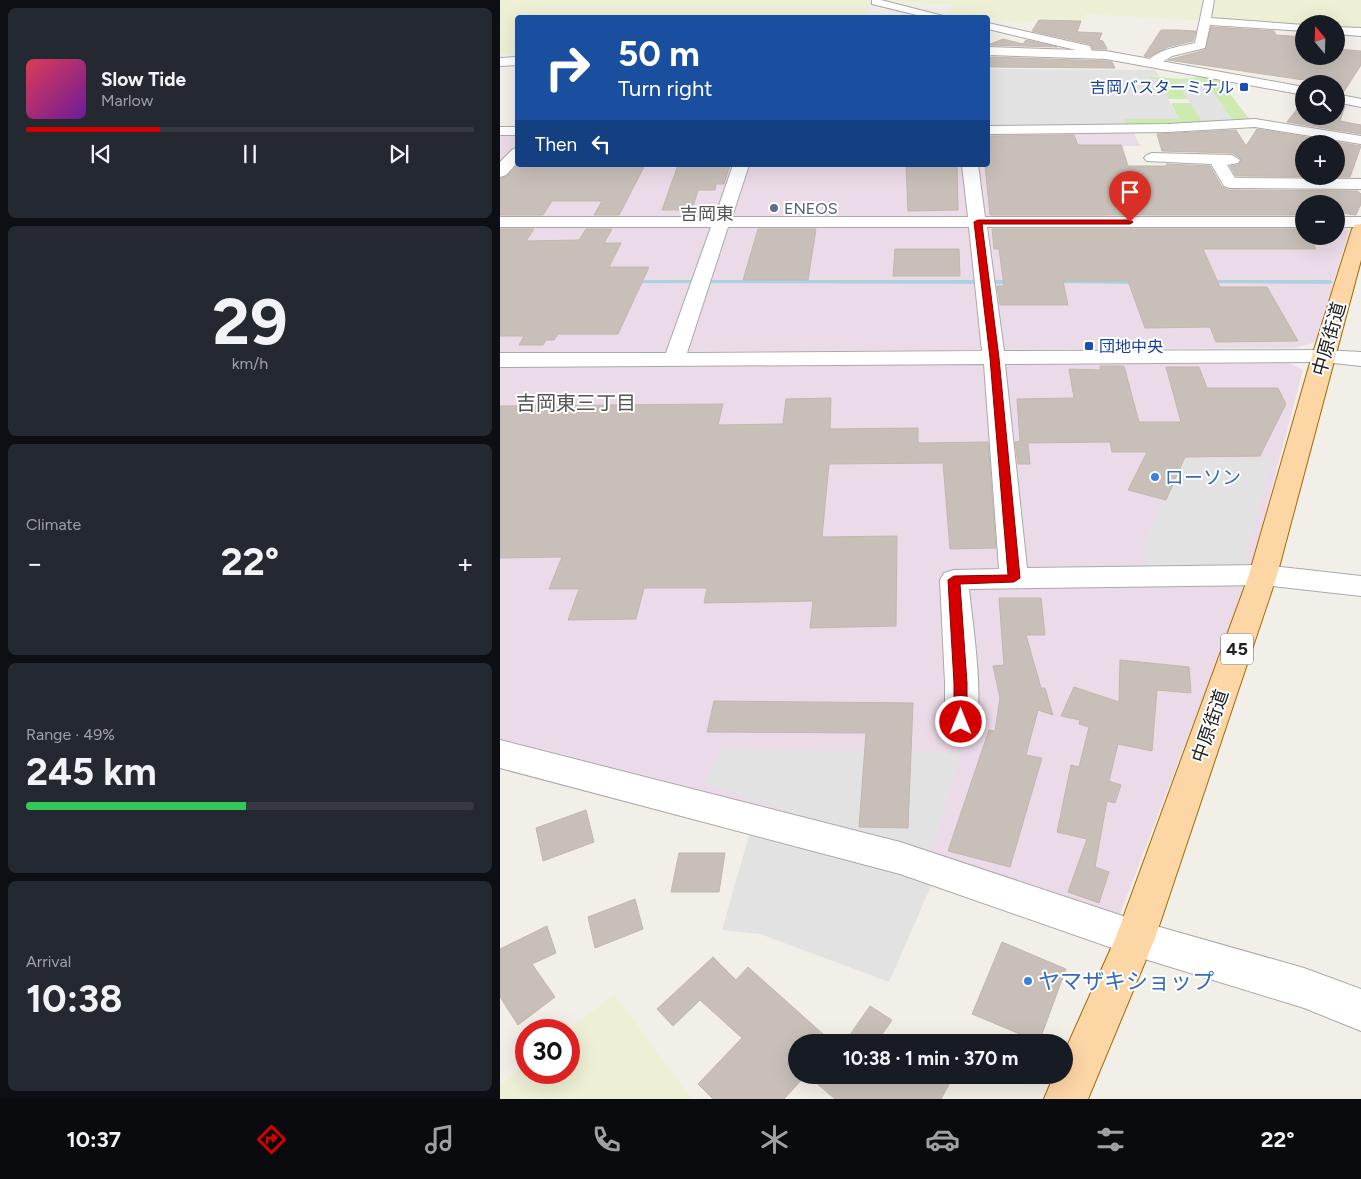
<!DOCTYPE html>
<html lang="en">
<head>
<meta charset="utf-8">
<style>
  body { margin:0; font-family:Figtree,"Noto Sans JP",sans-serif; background:#242831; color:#f1f3f6; height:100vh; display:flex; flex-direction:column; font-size:19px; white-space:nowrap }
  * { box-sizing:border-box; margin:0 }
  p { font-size:16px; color:#9ea1a6 }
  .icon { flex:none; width:28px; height:28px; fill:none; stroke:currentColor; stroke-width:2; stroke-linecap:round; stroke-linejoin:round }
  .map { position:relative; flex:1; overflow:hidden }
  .details { display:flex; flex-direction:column; gap:8px; padding:8px; background:#0d0f14; width:500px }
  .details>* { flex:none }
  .top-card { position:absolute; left:15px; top:15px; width:475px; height:152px; border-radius:5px; box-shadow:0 5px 20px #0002; background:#1a4fa0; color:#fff; overflow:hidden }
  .needle { width:32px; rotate:341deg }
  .buttons { position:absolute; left:795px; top:15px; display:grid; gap:10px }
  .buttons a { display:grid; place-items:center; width:50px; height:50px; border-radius:50%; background:#171b24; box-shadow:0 5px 20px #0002; font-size:25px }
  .speed { position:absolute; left:15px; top:1019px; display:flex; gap:10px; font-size:25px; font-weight:700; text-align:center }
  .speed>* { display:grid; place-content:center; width:65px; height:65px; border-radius:50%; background:#171b24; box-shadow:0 5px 20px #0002; line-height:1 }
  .speed .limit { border:8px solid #d22; background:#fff; color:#111 }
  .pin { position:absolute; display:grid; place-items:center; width:42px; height:42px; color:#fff; margin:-51px -21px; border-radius:50% 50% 50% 0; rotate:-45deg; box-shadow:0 0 5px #0007 }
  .pin .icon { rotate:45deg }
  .me { position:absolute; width:55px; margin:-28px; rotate:0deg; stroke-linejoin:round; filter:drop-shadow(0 0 4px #0008) }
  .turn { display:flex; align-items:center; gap:18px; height:105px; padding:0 20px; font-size:22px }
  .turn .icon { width:65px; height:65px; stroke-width:2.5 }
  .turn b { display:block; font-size:35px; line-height:42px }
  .then { display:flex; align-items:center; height:48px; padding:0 20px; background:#0003; gap:10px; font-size:19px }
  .big { font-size:38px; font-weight:700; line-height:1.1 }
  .details .card { flex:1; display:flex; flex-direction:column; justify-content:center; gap:8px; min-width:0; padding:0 18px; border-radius:8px; background:#242831 }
  .details .dial { align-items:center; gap:0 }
  .dial b { font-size:65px; line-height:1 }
  .song { display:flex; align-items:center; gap:15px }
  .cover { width:60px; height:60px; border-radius:8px; background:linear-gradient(135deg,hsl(350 70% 55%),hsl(280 70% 35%)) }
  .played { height:5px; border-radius:2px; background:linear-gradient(90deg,#d40000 30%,#363941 30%) }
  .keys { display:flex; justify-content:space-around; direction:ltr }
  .heat { display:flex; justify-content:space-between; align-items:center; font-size:28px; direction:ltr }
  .charge { height:8px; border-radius:4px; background:linear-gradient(90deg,#34c759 49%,#363941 0) }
  .trip { position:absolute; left:288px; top:1034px; width:285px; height:50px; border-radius:25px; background:#171b24; box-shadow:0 5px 20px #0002; font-weight:700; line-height:50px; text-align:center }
  .tabs { display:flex; height:80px; justify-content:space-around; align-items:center; background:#090b0e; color:#9ea1a6 }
  .tabs .icon { width:35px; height:35px }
  .tabs .current { color:#d40000 }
  .tabs b { font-size:22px; color:#f1f3f6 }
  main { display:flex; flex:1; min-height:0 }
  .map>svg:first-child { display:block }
  .industrial { fill:#ebdbe8 }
  .farmland { fill:#eef0d5 }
  .grass { fill:#cdebb0 }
  .parking { fill:#e2e2e2 }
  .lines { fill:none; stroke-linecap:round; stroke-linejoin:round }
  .stream { fill:#aad3df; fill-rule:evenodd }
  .building { fill:#c7bfb8; stroke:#c4b6ab; fill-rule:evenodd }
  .minor-casing { stroke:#a9a9a9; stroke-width:2 }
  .tertiary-casing { stroke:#a9a9a9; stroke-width:2 }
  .primary-casing { stroke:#a06b00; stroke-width:2 }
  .minor { fill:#fff; fill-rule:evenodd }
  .tertiary { fill:#fff; fill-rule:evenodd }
  .primary { fill:#fcd6a4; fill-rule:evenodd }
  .route { fill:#d40000; stroke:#8a0000 }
  .transit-dot { fill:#1a4fb4; stroke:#fff; stroke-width:2 }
  .service-dot { fill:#5c6f8a; stroke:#fff; stroke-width:2 }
  .shop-dot { fill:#3f7fe0; stroke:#fff; stroke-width:2 }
  .labels { text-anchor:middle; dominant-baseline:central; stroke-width:4; stroke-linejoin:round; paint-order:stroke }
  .far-transit-label { font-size:16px; fill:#164399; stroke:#fff; text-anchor:end }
  .far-service-label { font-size:16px; fill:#4e5e75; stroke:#fff; text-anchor:start }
  .far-quarter-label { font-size:18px; fill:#555; stroke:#fff }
  .shield { fill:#fff; stroke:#646464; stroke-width:1 }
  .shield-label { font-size:18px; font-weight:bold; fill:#222 }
  .street-label { font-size:19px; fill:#222; stroke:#fff }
  .shop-label { font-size:19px; fill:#366cbe; stroke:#fff; text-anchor:start }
  .neighbourhood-label { font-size:20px; fill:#555; stroke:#fff }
  .near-shop-label { font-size:22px; fill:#366cbe; stroke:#fff; text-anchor:start }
</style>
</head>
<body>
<main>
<section class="details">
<div class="card">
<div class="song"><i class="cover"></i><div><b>Slow Tide</b><p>Marlow</p></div></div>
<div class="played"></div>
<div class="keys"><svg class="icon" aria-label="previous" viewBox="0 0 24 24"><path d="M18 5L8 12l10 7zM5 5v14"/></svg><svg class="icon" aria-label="pause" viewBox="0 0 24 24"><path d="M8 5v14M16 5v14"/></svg><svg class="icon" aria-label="next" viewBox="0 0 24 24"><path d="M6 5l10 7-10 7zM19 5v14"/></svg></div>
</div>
<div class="card dial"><b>29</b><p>km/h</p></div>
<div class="card"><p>Climate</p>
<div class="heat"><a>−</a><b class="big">22°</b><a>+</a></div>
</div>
<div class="card"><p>Range · 49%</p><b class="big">245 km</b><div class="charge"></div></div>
<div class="card"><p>Arrival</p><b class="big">10:38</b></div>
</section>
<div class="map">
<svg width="861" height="1099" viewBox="0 0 861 1099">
  <rect width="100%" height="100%" fill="#f2efe9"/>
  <g class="industrial">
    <polygon points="488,131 633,131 640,146 623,146 630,171 603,216 0,217 0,132 17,132 18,165 488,165"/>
    <polygon points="804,224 804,236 836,236 836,225 849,230 816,342 795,348 0,353 0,226"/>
    <polygon points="790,363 803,370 746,586 618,919 0,750 0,367"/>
  </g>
  <g class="farmland">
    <polygon points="0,0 375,0 365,15 405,17 18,18 17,55 0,54"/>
    <polygon points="382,0 861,0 861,31 836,29 836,24 804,24 804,27 586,14 583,20 538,18 524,24 494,18 488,21 488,18 446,16 453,5"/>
    <polygon points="114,994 192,1099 0,1099 0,1085 26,1064 26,1072 69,1072 69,1030"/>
  </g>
  <polygon class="grass" points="648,76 679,79 701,77 720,81 751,121 626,125 623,119 679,119 671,103 691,103 701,120 678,82 688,99 668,99 657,79 649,79"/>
  <g class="parking">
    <polygon points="488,69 655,70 659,76 649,76 649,78 657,79 679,119 623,119 626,125 488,125"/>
    <polygon points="677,82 706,82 733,120 701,120"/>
    <polygon points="685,458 772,459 742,572 648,570 642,545"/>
    <polygon points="221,750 461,752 430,860 204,783"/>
    <polygon points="251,828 432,884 389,982 260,934 222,930"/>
  </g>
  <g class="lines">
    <g class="stream">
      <polygon points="132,280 513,280 516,282 513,284 130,283 130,281"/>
      <polygon points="554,280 638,280 641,282 638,284 552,283 551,282"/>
      <polygon points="709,280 830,280 833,282 830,284 707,283 706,282"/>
    </g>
  </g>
  <g class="building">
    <polygon points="539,20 581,21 577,32 602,33 599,40 603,41 607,49 593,49 590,44 532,31"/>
    <polygon points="711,27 774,31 776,35 804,37 804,56 836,56 836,49 861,51 861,65 843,93 836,92 836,84 816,84 817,82 668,60 705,50"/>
    <polygon points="661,30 677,30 696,31 693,41 668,47 649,57 644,56"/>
    <polygon points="503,39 523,44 526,40 557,47 488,45"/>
    <polygon points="488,57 606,61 612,62 615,68 488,67"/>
    <polygon points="804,100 804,116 836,116 836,105 845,106 840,121 861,125 861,134 787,122"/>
    <path d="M757 129 861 146 850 177 736 176 730 166 738 165 742 160 733 153 662 151 657 134 736 130 746 146ZM804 144H836V176H804Z"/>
    <polygon points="574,135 578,145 621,145 628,166 667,166 666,164 710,166 722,187 729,190 858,191 861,194 861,204 856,215 836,212 836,204 804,204 804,215 490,215 485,165 488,165 488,136"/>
    <polygon points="18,165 145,165 119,215 94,215 102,201 52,201 43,215 0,215 0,179 7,176"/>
    <polygon points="178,165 230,165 224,184 216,184 215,190 198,190 192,210 162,210"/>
    <polygon points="406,165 457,165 458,210 408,211"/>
    <polygon points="0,229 34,229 26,241 79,240 86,229 112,229 104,243 121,243 109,267 149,267 118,334 58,334 54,340 46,340 43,345 19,345 24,336 0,336"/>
    <polygon points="258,229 316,229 308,280 243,280"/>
    <polygon points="492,229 804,229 804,236 808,236 816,249 703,249 720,287 767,287 798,341 716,342 710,327 645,328 628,281 563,281 568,305 500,305 497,286 504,286 499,249 494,249"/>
    <polygon points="395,249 459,249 460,276 393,276"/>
    <polygon points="600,366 624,366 639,422 681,422 666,367 699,367 707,388 778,388 786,404 760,456 685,457 666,500 628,490 647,452 612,452 610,442 528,443 530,464 518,464 515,442 520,441 517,399 574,398 569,369 600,370"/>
    <polygon points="331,398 330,429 418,428 418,443 488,442 496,548 450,549 443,463 329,464 322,537 397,536 396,626 310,628 313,601 204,603 207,588 144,588 136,619 68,620 79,589 49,589 62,557 0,558 0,406 223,404 218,425 283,424 286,399"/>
    <polygon points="499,598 541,598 545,635 526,635 541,688 545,688 553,715 538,710 526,755 542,758 510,867 448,851 489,730 495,731 500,698 493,666 504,665"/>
    <polygon points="620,660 689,667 691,693 657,690 652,751 618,744 609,781 621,785 615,803 607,801 595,867 609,872 599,903 568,892 587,839 557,832 571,765 579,767 589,727 579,724 580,720 561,716 574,687 619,702"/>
    <polygon points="214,701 413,703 408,828 359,827 366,733 207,732"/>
    <polygon points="86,810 94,842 43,861 36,828"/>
    <polygon points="179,853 225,853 219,892 171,892"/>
    <polygon points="135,899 143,929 95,948 88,917"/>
    <polygon points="47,926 56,953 32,964 55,997 18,1025 0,997 0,949"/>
    <polygon points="502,942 566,969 539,1042 472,1014"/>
    <polygon points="213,957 236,980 248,967 332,1042 296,1042 296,1075 306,1075 284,1099 213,1099 198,1084 242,1038 200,1000 173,1026 157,1009"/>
    <polygon points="370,1006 392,1020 377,1042 345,1042"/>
    <polygon points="307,1075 454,1075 441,1099 335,1099"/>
  </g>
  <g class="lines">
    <defs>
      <g id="minor">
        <polygon points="372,0 381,0 451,18 429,18 372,4"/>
        <path d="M704 0H714L711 18 804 25V31L710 25 705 48 672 56 656 66H648L646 63C657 49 678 47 695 43Z"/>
        <polygon points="488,23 590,46 593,54 587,58 583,57 580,51 488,29"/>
        <polygon points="836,27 861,28 861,36 836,34"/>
        <polygon points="755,119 861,136 861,144 755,127 668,132 488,134 488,126 668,124"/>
        <rect x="0" y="127" width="18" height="8"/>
        <polygon points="18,148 18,162 6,175 0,177 0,162 13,149"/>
        <polygon points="652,153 732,155 740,160 738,163 727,165 735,178 861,179 861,189 730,188 724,186 711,164 647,161 644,158 647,155"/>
        <path d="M233 165H249L232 217H468L462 165H478L485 217H804V227H487L504 351 823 350 831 351 834 356 831 361 823 362 505 364 527 568 763 565 861 576V596L763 585 469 589C472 620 486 707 473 731L461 735 449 731 445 722V683L440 580 444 573 454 570 499 569 484 364 0 367V353H166L211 227H0V217H215ZM228 227H469L482 351 187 353Z"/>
        <rect x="836" y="217" width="25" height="10"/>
        <polygon points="0,740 400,842 635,920 804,968 861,989 861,1031 804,1008 635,956 400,874 0,768"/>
      </g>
      <g id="tertiary">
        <polygon points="488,47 606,51 804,87 804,95 606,59 488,55"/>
        <polygon points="18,57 18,65 0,66 0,58"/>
        <polygon points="836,94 861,99 861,107 836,102"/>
        <polygon points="823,350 861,352 861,366 815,361 812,356 815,351"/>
      </g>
      <polygon id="primary" points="861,224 861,260 777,575 655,938 588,1099 544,1099 554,1075 564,1075 564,1053 616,937 749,575 812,356 852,229 855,225"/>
    </defs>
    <use href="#minor" class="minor-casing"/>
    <use href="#tertiary" class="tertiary-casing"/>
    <use href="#primary" class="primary-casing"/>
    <use href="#minor" class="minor"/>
    <use href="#tertiary" class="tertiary"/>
    <use href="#primary" class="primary"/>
  </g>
  <polygon class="route" points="478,220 630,220 633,222 630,224 482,224 499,358 520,578 514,582 460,584 467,683 467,722 461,728 454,722 454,683 448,580 454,576 508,575 490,358 474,222"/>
  <g class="transit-dot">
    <rect x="739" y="82" width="10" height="10" rx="2.5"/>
    <rect x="584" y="341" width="10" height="10" rx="2.5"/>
  </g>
  <circle class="service-dot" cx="274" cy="208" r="5"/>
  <g class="shop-dot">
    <circle cx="655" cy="477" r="5"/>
    <circle cx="528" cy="981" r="5"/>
  </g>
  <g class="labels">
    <g class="far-transit-label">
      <text x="734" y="87">吉岡バスターミナル</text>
      <text x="599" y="346" text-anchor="start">団地中央</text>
    </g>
    <g class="far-service-label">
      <text x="284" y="208">ENEOS</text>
    </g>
    <g class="far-quarter-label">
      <text x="207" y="214">吉岡東</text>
    </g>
    <rect class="shield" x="721" y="633.5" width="32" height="31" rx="4"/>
    <g class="shield-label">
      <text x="737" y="649">45</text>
    </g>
    <g class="street-label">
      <text transform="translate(829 339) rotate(-74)">中原街道</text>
      <text transform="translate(710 726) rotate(-71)">中原街道</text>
    </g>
    <g class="shop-label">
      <text x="665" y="477">ローソン</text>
    </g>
    <g class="neighbourhood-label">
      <text x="76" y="403">吉岡東三丁目</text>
    </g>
    <g class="near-shop-label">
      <text x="538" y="981">ヤマザキショップ</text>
    </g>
  </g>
</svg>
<div class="buttons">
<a><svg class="needle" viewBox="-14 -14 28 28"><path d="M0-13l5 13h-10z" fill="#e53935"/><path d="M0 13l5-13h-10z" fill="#9ea1a6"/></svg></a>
<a><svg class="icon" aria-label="search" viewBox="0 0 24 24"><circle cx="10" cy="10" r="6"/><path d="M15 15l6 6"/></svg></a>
<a>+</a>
<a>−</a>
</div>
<div class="speed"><div class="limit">30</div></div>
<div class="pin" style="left:630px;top:222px;background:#d93025"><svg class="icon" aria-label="arrive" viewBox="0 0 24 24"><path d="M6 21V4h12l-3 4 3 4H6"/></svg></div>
<svg class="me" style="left:461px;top:722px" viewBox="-20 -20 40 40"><circle r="17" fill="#d40000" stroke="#fff" stroke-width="3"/><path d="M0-11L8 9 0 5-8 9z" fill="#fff"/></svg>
<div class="trip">10:38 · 1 min · 370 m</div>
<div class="top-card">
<div class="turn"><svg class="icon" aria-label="right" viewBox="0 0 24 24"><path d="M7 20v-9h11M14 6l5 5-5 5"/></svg><div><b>50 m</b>Turn right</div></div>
<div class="then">Then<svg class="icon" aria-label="left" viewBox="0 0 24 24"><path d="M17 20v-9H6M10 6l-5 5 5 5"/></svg></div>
</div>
</div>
</main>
<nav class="tabs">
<b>10:37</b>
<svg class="icon current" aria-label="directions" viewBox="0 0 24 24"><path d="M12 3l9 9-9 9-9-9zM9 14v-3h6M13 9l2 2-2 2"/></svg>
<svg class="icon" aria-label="music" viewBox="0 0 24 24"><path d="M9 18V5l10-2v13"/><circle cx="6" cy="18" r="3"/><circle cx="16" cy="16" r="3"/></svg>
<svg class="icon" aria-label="phone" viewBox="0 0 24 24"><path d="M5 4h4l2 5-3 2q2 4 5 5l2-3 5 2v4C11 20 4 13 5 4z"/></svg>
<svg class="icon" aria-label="climate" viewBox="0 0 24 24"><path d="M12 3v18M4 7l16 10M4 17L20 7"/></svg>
<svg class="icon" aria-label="car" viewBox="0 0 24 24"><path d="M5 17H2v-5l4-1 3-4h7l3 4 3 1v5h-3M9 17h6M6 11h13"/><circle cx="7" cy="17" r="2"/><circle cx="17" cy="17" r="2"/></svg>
<svg class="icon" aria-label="filters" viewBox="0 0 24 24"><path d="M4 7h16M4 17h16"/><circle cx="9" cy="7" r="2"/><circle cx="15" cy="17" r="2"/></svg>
<b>22°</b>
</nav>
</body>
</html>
